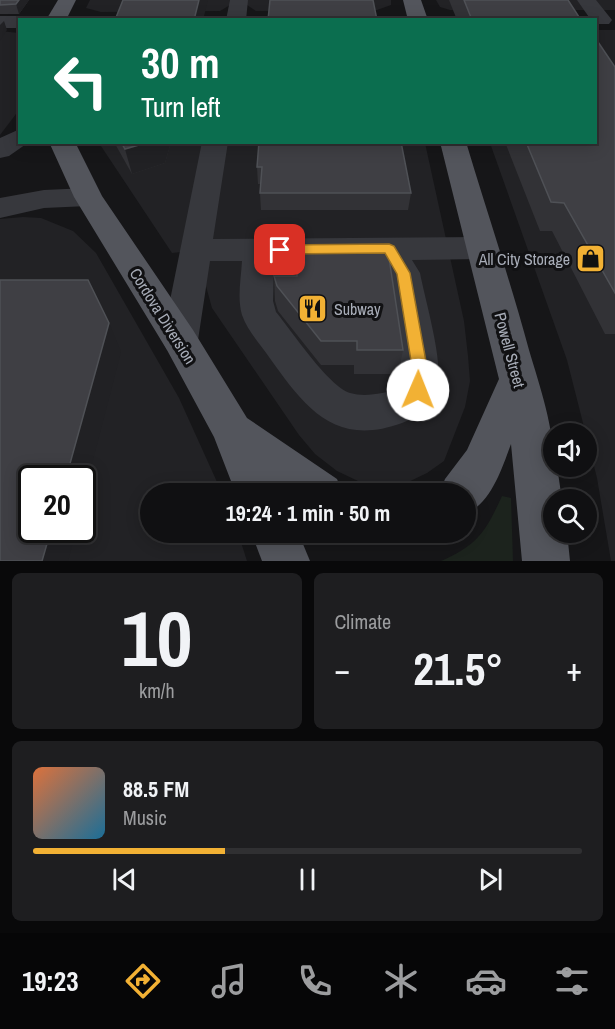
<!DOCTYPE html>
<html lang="en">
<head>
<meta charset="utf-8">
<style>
  body { margin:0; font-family:"Archivo Narrow",sans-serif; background:#1e1e20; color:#f1f3f6; height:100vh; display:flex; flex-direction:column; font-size:22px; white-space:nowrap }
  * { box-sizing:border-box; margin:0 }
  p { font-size:20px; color:#9c9d9f }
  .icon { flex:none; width:33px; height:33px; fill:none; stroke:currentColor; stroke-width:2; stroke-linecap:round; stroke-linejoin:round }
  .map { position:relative; height:561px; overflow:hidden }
  .drawer { display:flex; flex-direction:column; gap:12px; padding:12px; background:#09090a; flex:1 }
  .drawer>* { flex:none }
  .top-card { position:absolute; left:18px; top:18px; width:579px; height:126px; border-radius:0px; box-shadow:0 3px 15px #0003,0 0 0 2px #303032; background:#0b6e4f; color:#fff; overflow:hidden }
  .controls { position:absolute; left:543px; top:423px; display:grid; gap:12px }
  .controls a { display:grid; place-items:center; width:54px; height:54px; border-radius:50%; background:#101012; box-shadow:0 3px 15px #0003,0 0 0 2px #303032; font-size:30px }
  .speed { position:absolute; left:18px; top:465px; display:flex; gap:12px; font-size:30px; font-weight:700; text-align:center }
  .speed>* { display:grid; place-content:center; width:78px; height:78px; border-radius:50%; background:#101012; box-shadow:0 3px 15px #0003,0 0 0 2px #303032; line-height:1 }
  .speed .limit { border:3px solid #111; border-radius:9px; background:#fff; color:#111 }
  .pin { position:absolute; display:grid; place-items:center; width:51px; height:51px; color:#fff; margin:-26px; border-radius:12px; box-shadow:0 3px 9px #0006 }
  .me { position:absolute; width:66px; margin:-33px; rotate:1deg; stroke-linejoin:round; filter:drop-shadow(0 0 4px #0008) }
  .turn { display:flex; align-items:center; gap:21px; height:126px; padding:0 24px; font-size:27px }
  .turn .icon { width:78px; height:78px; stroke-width:2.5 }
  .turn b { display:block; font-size:42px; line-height:51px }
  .big { font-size:45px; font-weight:700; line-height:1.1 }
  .drawer .card { flex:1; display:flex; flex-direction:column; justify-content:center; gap:9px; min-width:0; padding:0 21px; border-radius:9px; background:#1e1e20 }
  .drawer .dial { align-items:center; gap:0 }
  .dial b { font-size:78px; line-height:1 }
  .song { display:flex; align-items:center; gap:18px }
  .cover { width:72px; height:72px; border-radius:9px; background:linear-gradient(135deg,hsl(20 70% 55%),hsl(200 70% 35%)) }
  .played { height:6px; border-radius:3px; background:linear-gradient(90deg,#f2b134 35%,#303032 35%) }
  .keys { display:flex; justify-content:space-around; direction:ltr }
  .heat { display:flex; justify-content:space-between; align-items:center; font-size:33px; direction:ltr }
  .drawer .tiles { flex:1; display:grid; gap:12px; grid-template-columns:1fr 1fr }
  .card:last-child { grid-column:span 2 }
  .trip { position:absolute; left:140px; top:483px; width:336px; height:60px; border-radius:30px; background:#101012; box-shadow:0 3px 15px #0003,0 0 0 2px #303032; font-weight:700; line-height:60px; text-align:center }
  .dock { display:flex; height:96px; justify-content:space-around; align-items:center; background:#060607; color:#9c9d9f }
  .dock .icon { width:42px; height:42px }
  .dock .on { color:#f2b134 }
  .dock b { font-size:27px; color:#f1f3f6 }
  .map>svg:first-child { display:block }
  .built { fill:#222225; fill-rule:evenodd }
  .green { fill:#1c231d }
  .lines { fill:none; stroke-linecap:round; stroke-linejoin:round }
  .minor { fill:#37383d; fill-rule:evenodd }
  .major { fill:#53555c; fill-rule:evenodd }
  .wall { fill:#323236 }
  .shaded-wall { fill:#212124 }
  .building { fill:#3f3f44; stroke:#4f5156; stroke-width:1.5 }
  .route { fill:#f2b134; stroke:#9d7322; stroke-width:1.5 }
  .labels { text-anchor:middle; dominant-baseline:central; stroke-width:6; stroke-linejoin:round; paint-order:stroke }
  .poi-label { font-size:16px; fill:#a8adb8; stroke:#111113; text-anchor:end }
  .street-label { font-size:16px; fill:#a8adb8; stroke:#111113 }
</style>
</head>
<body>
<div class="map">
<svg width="615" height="561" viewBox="0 0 615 561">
  <rect width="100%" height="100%" fill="#161618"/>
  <g class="built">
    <polygon points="90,0 391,0 391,5 377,10 256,11 247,5 230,5 220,11 101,12 86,8"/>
    <polygon points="436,0 615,0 615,10 450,10 440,7"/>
    <polygon points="596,30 615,30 615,561 611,561 597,478 567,360 490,143 596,142"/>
    <polygon points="0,31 19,33 19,110 0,135"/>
    <polygon points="99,143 425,143 464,321 468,356 470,381 465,407 444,461 427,473 402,485 383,487 358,481 337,471 315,454 299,435 212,308 206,286 181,252 172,253"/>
    <path d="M23 217 41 218 73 231 96 253 179 398 222 493 150 494V532L238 533 247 561H0V219ZM32 478H82V530H32Z"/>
  </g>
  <path class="green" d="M502 496 511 498 513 561H441C478 545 486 531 502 496Z"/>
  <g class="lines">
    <g class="minor">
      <polygon points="230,0 248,0 246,20 226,20"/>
      <polygon points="577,0 596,0 612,20 609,24 596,24 596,20 591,20"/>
      <polygon points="0,16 20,16 28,20 20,20 20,28 0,28"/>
      <polygon points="20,129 20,142 29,142 9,156 0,158 0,138"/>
      <path d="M202 142H228L213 239 482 237 493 240 498 248 493 256 482 259 412 260 420 273C425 299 442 357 438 381 434 402 422 416 402 423 334 448 304 406 269 357 260 344 247 330 242 315 237 298 241 279 242 261H210L198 340 193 350 180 355 167 350 162 340ZM380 260 388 274 401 367C400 381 398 391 382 393 372 395 360 396 350 393 329 387 291 330 276 312L273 301 274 261Z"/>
      <polygon points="88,188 98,190 102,197 98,204 88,206 44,208 0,218 0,198 44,190"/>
    </g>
    <g class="major">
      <polygon points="58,0 76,0 66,20 46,20"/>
      <polygon points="403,0 421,0 428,20 408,20"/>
      <polygon points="49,142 75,142 102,196 193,330 247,418 337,479 343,494 284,494 278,488 280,494 236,494 214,437 167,350 74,197"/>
      <path d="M440 142H466C487 212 510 280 529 350 540 387 554 427 554 466H557L562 500H554V532H567L570 561H522L511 444C502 468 491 504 465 514V494H439L445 479 467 450 499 379Z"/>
      <polygon points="251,532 298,532 310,561 262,561"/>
    </g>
  </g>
  <g class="wall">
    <polygon points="0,0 29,0 19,14 0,14"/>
    <polygon points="449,0 568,0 581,20 457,20"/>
    <polygon points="615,67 615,334 605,334 552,231 540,231 505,142 596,142"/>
    <polygon points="114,142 171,142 165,163 132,174"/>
    <polygon points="259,142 411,193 408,210 261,210 260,193 260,184 258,184 257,167"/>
    <polygon points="274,276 403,350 398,374 354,374 354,365 321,365 278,311 275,301"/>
  </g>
  <g class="shaded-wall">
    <polygon points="19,0 29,0 19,14 16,4"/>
    <polygon points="199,0 208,0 203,20 194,20"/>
    <polygon points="4,21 7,30 0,41 0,25"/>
    <polygon points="149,142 171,142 165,163 132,174 125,149"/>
    <polygon points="109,323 121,352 82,502 82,478 66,478"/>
    <polygon points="51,530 76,530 68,561 42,561"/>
  </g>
  <g class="building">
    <polygon points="0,0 19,0 16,4 0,5"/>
    <polygon points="123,0 199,0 194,20 115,20"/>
    <polygon points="270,0 373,0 377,20 268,20"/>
    <polygon points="464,0 568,0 581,20 472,20"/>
    <polygon points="596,39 615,67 615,293 564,203 551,202 526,142 596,142"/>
    <polygon points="121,142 149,142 125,149"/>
    <polygon points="259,142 401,142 411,193 260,193 262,167 257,167"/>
    <polygon points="297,245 387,245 403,350 357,350 357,341 321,341 277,286 274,276 297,276"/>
    <polygon points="0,280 88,280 109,323 66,478 32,478 32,530 51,530 42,561 0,561"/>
  </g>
  <polygon class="route" points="389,244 394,246 410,273 427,367 423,395 418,397 412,395 410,390 412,367 397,274 385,253 280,254 274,250 280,245"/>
  <defs>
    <symbol id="shop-square" viewBox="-11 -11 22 22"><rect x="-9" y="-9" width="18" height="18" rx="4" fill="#f2b134" stroke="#111113"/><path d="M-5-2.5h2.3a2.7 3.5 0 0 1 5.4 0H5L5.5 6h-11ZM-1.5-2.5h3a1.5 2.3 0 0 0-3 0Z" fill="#111"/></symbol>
    <symbol id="restaurant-square" viewBox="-11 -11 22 22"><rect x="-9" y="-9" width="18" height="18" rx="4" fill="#f2b134" stroke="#111113"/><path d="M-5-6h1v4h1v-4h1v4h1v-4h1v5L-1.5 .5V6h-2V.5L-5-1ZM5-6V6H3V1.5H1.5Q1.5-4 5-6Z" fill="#111"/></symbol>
  </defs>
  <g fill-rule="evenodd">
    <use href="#shop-square" x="574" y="242" width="33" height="33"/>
    <use href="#restaurant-square" x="296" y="292" width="33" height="33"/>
  </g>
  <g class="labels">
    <g class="poi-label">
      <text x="570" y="259">All City Storage</text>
      <text x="334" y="309" text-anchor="start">Subway</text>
    </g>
    <g class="street-label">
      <text transform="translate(163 316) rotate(58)">Cordova Diversion</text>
      <text transform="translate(510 350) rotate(75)">Powell Street</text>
    </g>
  </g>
</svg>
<div class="controls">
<a><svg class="icon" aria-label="sound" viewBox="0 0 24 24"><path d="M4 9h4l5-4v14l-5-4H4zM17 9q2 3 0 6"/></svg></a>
<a><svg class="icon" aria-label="search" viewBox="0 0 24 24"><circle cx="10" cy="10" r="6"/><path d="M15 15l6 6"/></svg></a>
</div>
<div class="speed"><div class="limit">20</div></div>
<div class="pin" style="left:280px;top:250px;background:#d93025"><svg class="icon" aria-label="arrive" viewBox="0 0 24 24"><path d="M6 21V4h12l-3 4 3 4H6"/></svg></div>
<svg class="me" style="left:418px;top:390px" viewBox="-20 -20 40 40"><circle r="19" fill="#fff"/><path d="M0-13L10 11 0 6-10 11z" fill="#f2b134"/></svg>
<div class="trip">19:24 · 1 min · 50 m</div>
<div class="top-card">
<div class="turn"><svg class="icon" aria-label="left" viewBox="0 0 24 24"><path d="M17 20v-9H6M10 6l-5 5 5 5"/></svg><div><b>30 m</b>Turn left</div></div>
</div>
</div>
<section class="drawer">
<div class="tiles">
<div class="card dial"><b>10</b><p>km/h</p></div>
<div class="card"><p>Climate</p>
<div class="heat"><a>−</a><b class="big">21.5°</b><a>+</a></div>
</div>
<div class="card">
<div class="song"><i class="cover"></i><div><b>88.5 FM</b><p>Music</p></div></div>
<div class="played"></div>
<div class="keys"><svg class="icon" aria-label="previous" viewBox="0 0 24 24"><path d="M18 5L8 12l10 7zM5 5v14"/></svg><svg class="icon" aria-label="pause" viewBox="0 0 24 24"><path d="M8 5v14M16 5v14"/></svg><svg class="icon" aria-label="next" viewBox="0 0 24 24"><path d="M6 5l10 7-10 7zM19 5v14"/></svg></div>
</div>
</div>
</section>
<nav class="dock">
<b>19:23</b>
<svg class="icon on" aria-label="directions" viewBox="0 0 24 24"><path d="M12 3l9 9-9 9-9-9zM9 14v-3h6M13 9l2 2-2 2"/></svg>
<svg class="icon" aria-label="music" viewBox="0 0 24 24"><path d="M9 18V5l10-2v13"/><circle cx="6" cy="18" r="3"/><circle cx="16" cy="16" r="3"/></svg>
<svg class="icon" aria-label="phone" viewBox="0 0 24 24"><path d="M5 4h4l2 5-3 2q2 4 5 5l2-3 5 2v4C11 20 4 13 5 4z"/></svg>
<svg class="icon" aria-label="climate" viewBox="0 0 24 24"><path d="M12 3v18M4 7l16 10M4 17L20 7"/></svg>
<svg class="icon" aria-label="car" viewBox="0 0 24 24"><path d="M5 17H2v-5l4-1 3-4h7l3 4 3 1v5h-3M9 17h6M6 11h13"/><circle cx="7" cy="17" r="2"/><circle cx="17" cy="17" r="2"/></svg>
<svg class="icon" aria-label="filters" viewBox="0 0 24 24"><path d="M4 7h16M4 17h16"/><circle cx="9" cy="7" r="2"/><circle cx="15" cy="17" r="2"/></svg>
</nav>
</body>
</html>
